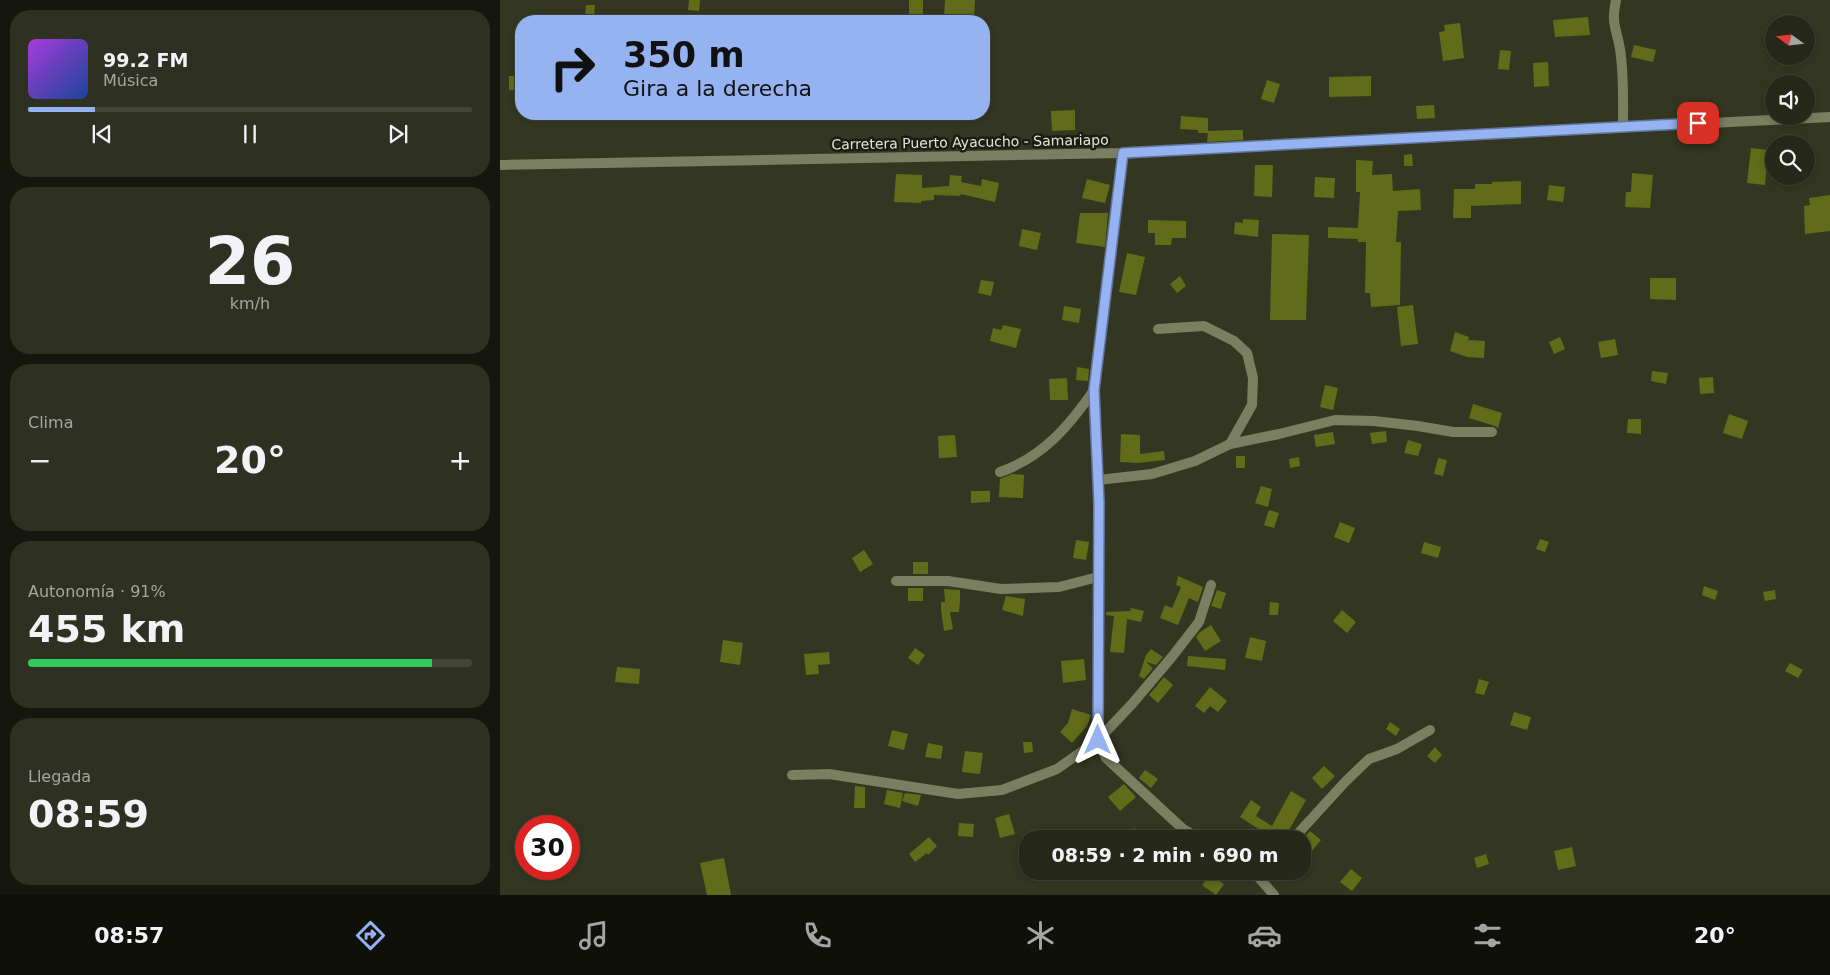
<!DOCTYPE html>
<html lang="es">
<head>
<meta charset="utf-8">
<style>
  body { margin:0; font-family:"DejaVu Sans",sans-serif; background:#2e3122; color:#f1f3f6; height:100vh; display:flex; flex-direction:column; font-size:19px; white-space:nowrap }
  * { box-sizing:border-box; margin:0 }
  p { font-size:16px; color:#a4a6a2 }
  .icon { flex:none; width:28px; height:28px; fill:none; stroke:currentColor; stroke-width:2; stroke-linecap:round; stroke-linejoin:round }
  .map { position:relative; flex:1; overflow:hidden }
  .drawer { display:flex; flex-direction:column; gap:10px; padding:10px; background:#15170e; width:500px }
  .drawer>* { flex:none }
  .hud { position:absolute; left:15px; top:15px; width:475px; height:105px; border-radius:20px; box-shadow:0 2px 8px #0003,0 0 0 1px #424538; background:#95b2f1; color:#111; overflow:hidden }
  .needle { width:32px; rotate:285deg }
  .tools { position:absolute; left:1265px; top:15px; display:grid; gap:10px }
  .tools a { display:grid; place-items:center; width:50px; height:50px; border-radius:50%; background:#262919; box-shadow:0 2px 8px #0003,0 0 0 1px #424538; font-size:25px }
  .speed { position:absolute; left:15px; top:815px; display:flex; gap:10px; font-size:25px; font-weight:700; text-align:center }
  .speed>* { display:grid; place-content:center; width:65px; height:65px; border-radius:50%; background:#262919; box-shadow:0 2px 8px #0003,0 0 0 1px #424538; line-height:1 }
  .speed .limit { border:8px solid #d22; background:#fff; color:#111 }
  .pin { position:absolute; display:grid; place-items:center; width:42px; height:42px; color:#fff; margin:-21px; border-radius:10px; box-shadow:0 2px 8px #0006 }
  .me { position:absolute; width:55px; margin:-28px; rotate:0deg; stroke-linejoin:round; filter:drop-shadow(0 0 4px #0008) }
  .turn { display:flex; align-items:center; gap:18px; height:105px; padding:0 25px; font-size:22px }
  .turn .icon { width:65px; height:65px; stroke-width:2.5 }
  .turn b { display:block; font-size:35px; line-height:42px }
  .big { font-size:38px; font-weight:700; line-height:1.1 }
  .drawer .widget { flex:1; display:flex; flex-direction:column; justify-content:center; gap:8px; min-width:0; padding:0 18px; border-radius:20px; background:#2e3122 }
  .drawer .dial { align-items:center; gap:0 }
  .dial b { font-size:65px; line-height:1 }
  .song { display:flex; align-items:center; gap:15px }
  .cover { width:60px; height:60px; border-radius:8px; background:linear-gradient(135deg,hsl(280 70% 55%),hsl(220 70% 35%)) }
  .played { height:5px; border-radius:2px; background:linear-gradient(90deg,#95b2f1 15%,#424538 15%) }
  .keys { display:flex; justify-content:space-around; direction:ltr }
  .heat { display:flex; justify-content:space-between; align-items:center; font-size:28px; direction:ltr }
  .charge { height:8px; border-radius:4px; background:linear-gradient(90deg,#34c759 91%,#424538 0) }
  .trip { position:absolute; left:519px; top:830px; width:292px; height:50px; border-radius:20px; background:#262919; box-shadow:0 2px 8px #0003,0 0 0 1px #424538; font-weight:700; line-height:50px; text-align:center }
  .tab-bar { display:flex; height:80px; justify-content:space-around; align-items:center; background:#0f100a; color:#a4a6a2 }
  .tab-bar .icon { width:35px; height:35px }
  .tab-bar .selected { color:#95b2f1 }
  .tab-bar b { font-size:22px; color:#f1f3f6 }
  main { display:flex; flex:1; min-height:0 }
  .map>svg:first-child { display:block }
  .building { fill:#606c19 }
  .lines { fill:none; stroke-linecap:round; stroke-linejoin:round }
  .minor { stroke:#797f60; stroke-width:10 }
  .tertiary { stroke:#797f60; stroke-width:10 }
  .route-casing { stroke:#61749d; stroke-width:12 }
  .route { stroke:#95b2f1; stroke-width:9 }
  .labels { text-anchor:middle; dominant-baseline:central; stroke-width:5; stroke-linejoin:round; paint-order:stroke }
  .street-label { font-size:14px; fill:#e0e3d6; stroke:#1b1d13 }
</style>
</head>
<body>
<main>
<section class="drawer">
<div class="widget">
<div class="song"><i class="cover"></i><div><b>99.2 FM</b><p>Música</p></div></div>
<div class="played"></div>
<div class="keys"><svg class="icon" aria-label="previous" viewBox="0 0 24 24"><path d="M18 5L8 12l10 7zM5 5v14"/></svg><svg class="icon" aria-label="pause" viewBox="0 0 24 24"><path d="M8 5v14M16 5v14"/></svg><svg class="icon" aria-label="next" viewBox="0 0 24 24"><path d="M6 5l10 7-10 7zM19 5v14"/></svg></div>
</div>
<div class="widget dial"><b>26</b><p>km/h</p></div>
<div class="widget"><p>Clima</p>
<div class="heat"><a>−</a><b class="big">20°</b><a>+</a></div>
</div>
<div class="widget"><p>Autonomía · 91%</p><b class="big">455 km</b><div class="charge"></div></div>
<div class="widget"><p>Llegada</p><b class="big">08:59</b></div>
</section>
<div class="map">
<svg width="1330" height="895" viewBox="0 0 1330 895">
  <rect width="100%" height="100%" fill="#333721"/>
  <g class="building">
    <polygon points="189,0 200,0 199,11 188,10"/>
    <rect x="409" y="0" width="14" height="21"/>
    <polygon points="445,0 475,0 474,20 444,18"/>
    <polygon points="86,5 95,5 94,17 85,17"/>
    <polygon points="1088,17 1090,35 1055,37 1053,20"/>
    <polygon points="960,23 964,58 943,61 939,32 945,31 944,25"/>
    <polygon points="1134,45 1156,50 1153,62 1131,57"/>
    <polygon points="1000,50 1011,51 1009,70 998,69"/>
    <polygon points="1048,62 1049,86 1034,87 1033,63"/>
    <rect x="9" y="76" width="12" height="14"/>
    <polygon points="871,76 871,96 829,97 829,77"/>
    <polygon points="767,80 780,84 774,103 761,99"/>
    <polygon points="934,105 935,118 917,119 916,106"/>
    <polygon points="575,110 575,130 552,131 551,111"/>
    <polygon points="681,116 708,118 708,133 698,133 698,130 680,129"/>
    <polygon points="733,130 743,130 743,140 707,142 708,131"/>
    <polygon points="1251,148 1268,150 1265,185 1247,183"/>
    <polygon points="912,154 913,166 904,166 904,155"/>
    <polygon points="856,160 873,161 872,175 892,174 893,191 920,189 921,210 898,211 896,242 901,242 900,305 871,307 870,293 865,293 866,242 858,242 858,239 828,238 828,227 858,228 860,192 856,192"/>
    <polygon points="755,165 773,165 772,197 754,196"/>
    <polygon points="1132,173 1153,175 1150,208 1125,207 1126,192 1131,192"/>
    <polygon points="396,174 422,175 422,188 449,186 450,175 462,176 461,182 481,186 482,179 499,183 495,202 461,194 460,196 434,195 434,200 421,201 421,203 394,202"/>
    <polygon points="815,177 835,178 834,198 814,197"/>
    <polygon points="587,179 610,185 605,203 582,198"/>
    <polygon points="1021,181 1021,204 971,206 971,218 953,218 954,189 975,189 975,184 992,184 992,182"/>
    <polygon points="1049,185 1065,187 1063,202 1047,200"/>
    <polygon points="1330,195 1330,231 1305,234 1304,206 1310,205 1309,198"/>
    <polygon points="580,213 608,213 605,247 576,243"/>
    <polygon points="743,219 759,220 758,237 734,234 735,222 743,223"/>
    <polygon points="648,220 686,221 686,238 672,238 671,245 655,245 655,233 648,233"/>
    <polygon points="522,229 541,233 537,250 519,246"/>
    <polygon points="772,234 809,235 806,320 770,320"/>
    <polygon points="627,253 645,257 636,295 619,292"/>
    <polygon points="680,276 686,286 677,293 670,284"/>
    <polygon points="1150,278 1176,278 1176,300 1150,299"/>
    <polygon points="481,280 494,282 491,296 478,293"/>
    <polygon points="913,305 918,344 901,346 897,307"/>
    <polygon points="564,306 581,309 579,323 562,320"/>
    <polygon points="503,325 521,329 516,348 490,341 493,328 501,330"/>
    <polygon points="955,332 969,337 968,340 985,341 984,358 967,357 950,351"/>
    <polygon points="1060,337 1065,349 1054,354 1049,342"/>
    <polygon points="1115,339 1118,355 1101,358 1098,342"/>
    <polygon points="577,367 589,369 588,381 576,380"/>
    <polygon points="1152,371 1168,373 1166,384 1151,381"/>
    <polygon points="1213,377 1214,393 1200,394 1199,378"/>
    <polygon points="567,378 568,400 550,400 549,379"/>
    <polygon points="825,385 838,388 833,410 820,407"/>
    <polygon points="973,404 1002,413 998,428 995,426 969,418"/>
    <polygon points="1229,414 1248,421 1242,439 1223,433"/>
    <polygon points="1128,419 1141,419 1141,434 1127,433"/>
    <polygon points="886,431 887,442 872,444 870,433"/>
    <polygon points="833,432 835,444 816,447 814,435"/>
    <polygon points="621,434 640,435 640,454 664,451 665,460 638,463 620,462"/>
    <polygon points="455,435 457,457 439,458 438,436"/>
    <polygon points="908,440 922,444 918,456 904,453"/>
    <rect x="736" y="456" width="9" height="12"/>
    <polygon points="799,457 800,466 790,468 789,459"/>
    <polygon points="938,458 947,460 943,476 934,474"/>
    <polygon points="512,474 524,475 523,498 499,497 500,479"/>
    <polygon points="761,486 772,489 768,507 755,503"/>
    <polygon points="471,491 490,491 490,502 471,503"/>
    <polygon points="769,510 779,513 774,528 764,525"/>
    <polygon points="840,522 855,528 849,543 834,537"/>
    <polygon points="1040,539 1049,542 1045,552 1036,549"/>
    <polygon points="576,540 589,542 586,560 573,558"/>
    <polygon points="924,542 941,547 938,558 921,553"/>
    <polygon points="364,550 373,564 360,572 352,558"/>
    <rect x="413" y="562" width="15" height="12"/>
    <polygon points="678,576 703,587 698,602 689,598 678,625 660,618 665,605 672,608 681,587 676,585"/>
    <polygon points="1204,586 1218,591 1215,600 1202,595"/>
    <rect x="408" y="588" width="15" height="13"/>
    <polygon points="444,589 460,590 460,600 459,612 450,612 453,629 444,631 441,609 441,602 445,602"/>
    <polygon points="717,590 726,593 721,609 711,606"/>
    <polygon points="1275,590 1276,599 1265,601 1263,592"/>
    <polygon points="506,596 525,599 523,616 502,610"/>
    <polygon points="770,602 779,603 778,615 769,615"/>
    <polygon points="631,608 644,611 641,622 627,619 624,653 610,652 614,616 606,615 606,612 630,611"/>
    <polygon points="842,610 856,622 847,633 833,621"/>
    <polygon points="711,625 721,641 705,651 696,637 700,632"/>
    <polygon points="750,637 766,641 762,661 745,658"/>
    <polygon points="223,640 243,643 240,665 220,662"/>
    <polygon points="415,648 425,655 418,665 408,658"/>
    <polygon points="651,649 663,657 656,665 646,662 653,668 644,679 639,676 646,655"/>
    <polygon points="329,652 330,664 318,665 319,674 306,675 304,654"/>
    <polygon points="688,656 726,659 725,670 687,666"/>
    <polygon points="584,659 586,680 563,683 561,661"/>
    <polygon points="1290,663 1303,670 1298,678 1285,671"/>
    <polygon points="117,667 140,669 139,684 115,682"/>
    <polygon points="664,677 673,685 658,703 649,695"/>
    <polygon points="979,679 989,682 984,695 975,693"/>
    <polygon points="710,687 727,701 718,712 710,706 704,713 695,706"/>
    <polygon points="572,709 591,715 587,726 572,743 560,732 568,723"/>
    <polygon points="1014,712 1031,717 1027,730 1010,725"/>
    <polygon points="890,722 900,729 896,736 886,729"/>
    <polygon points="392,730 408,734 404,750 388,746"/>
    <polygon points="523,742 532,742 533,752 524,753"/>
    <polygon points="428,743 443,746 441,759 425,757"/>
    <polygon points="935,747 942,755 935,763 927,756"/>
    <polygon points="465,751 483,753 480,774 462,772"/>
    <polygon points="824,766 835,776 822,789 812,778"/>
    <polygon points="645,770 658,779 651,788 639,778"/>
    <polygon points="624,784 636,797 620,811 608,797"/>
    <polygon points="355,786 365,787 365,808 354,808"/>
    <polygon points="387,790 403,793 400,808 384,804"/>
    <polygon points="791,791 806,800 784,839 764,839 768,835 740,817 751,800 761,807 756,816 772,826"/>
    <polygon points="405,793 421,795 418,806 402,801"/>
    <polygon points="509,814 515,834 500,838 495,818"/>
    <polygon points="459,823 474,824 473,837 458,836"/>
    <polygon points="634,828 651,839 627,839"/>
    <polygon points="810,831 821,840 802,863 802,840"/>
    <polygon points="429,837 437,846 428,855 427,853 415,862 409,854"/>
    <polygon points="1072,847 1076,866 1058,870 1054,851"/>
    <polygon points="986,854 989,864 977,868 974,858"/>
    <polygon points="224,858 231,895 207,895 200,863"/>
    <polygon points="851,869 862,878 852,891 840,882"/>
    <polygon points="710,875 724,884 716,895 702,885"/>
  </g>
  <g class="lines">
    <g class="minor">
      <path d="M1116 0C1111 25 1116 26 1120 49 1124 74 1123 101 1123 127"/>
      <polyline points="623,153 594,390 599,503 598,740 606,758 683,829 701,839"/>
      <polyline points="730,444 779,434 835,420 874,421 918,426 953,432 992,432"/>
      <path d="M500 472C543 457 569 426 594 390"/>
      <polyline points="598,480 652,474 695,461 730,444 752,405 753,378 747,353 734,341 704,326 658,329"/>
      <polyline points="396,581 448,581 501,589 559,587 598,577"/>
      <polyline points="292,775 329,774 458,794 502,790 557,769 598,740 632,704 671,658 699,622 711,585"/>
      <polyline points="793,839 845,782 869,759 897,749 930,730"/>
      <polyline points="753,871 774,895"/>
    </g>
    <polyline class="tertiary" points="0,165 623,153 1330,117"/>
  </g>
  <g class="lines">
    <defs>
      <polyline id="route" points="598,740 599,503 594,390 623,153 1198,123"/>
    </defs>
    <use href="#route" class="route-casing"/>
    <use href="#route" class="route"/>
  </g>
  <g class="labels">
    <g class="street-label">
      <text transform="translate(470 142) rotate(-1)">Carretera Puerto Ayacucho - Samariapo</text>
    </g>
  </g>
</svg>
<div class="tools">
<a><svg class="needle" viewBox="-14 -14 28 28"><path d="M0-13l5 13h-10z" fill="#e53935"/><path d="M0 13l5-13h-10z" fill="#a4a6a2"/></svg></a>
<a><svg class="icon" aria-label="sound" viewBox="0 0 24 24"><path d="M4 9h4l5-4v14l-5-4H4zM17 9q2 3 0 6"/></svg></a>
<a><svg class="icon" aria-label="search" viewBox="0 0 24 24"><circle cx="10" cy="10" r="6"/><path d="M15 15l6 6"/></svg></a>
</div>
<div class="speed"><div class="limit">30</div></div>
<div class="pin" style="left:1198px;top:123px;background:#d93025"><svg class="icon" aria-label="arrive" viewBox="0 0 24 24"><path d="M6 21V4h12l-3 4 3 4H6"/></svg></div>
<svg class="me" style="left:598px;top:740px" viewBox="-20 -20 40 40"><path d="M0-17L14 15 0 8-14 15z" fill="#95b2f1" stroke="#fff" stroke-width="4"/></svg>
<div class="trip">08:59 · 2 min · 690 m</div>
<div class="hud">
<div class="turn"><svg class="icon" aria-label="right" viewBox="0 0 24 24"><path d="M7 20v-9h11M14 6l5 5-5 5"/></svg><div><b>350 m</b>Gira a la derecha</div></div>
</div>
</div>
</main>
<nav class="tab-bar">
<b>08:57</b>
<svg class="icon selected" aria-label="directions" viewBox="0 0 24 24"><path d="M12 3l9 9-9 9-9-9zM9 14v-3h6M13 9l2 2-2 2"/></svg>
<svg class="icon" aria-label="music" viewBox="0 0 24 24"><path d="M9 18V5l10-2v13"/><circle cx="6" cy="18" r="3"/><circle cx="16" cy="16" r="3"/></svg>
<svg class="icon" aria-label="phone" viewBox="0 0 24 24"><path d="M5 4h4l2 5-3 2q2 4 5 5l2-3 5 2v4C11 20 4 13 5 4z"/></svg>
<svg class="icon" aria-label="climate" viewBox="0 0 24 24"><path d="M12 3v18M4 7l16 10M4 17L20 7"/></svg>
<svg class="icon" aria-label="car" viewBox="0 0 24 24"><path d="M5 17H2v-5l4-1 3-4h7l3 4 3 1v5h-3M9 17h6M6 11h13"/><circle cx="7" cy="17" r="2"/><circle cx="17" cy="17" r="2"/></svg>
<svg class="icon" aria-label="filters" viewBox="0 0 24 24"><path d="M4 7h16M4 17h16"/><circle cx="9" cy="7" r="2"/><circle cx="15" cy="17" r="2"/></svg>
<b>20°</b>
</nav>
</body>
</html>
